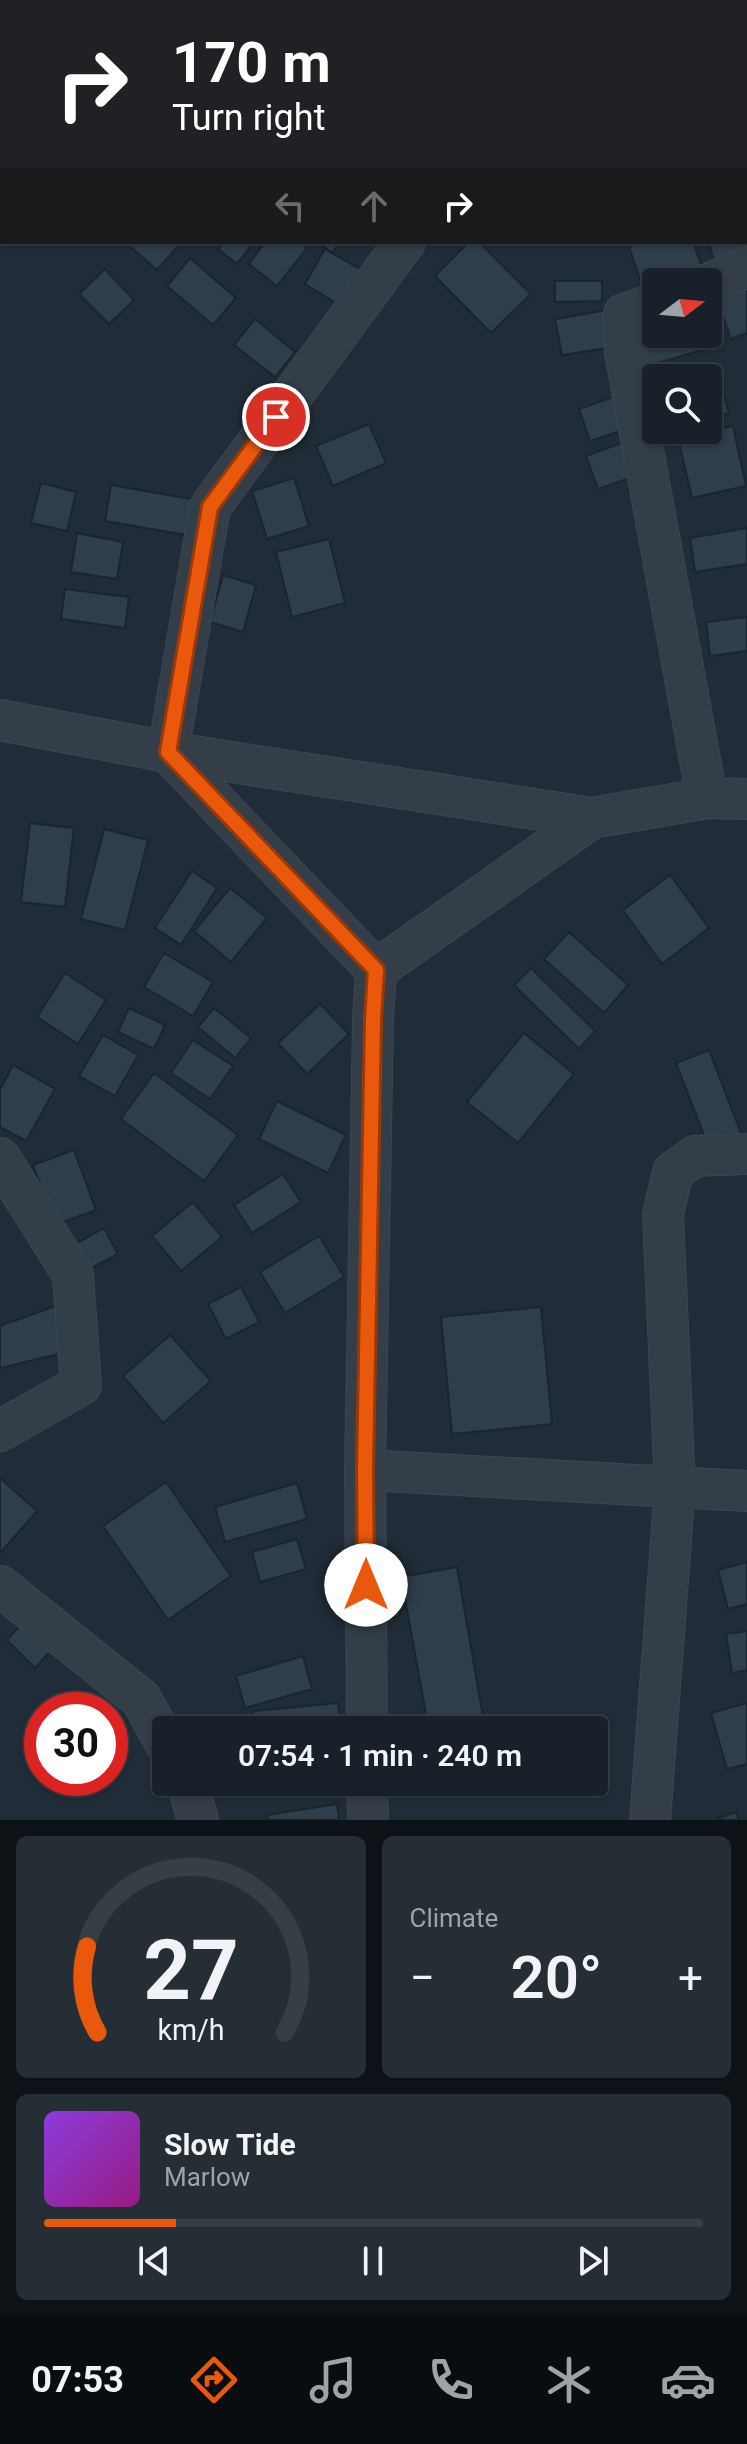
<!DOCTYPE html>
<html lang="en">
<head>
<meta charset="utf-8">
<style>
  body { margin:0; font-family:Roboto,sans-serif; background:#252e35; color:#f1f3f6; height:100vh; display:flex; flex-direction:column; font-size:30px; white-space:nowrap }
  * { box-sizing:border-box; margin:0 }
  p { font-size:26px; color:#9fa3a8 }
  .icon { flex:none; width:44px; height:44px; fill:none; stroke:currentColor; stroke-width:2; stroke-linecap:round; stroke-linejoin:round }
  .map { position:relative; height:1820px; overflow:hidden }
  .details { display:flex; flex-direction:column; gap:16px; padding:16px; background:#0d1217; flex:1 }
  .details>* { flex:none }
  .top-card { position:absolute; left:0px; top:0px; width:748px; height:244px; box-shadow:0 2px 6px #0004,0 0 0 2px #363e46; background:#202124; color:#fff; overflow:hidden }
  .needle { width:52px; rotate:74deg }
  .buttons { position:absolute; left:642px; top:268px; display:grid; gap:16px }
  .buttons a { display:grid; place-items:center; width:80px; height:80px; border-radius:8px; background:#182129; box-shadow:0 2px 6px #0004,0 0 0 2px #363e46; font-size:40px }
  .speed { position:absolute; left:24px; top:1692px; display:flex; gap:16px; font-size:40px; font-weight:700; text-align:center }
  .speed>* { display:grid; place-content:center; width:104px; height:104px; border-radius:50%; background:#182129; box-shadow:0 2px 6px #0004,0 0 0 2px #363e46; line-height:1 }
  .speed .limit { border:12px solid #d22; background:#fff; color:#111 }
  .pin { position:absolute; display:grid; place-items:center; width:68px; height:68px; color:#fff; margin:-34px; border:4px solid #fff; border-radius:50%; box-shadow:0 2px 8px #0007 }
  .me { position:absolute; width:88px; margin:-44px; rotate:0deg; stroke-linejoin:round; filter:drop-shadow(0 0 6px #0008) }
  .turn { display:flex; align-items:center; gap:28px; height:168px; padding:0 40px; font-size:36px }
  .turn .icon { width:104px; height:104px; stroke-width:2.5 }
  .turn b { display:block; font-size:56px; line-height:68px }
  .lanes { display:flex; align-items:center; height:76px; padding:0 40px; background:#0003; justify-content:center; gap:40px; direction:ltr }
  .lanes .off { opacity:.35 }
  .big { font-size:60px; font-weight:600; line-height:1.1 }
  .details .widget { flex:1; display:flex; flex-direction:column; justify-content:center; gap:12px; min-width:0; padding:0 28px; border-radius:12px; background:#252e35 }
  .details .dial { align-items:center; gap:0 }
  .dial svg { height:208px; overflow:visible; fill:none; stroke:#363e46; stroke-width:7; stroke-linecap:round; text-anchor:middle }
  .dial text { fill:#f1f3f6; stroke:none }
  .song { display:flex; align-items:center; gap:24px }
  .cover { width:96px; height:96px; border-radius:12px; background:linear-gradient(135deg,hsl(270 70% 55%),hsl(310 70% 35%)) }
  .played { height:8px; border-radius:4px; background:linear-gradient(90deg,#ea580c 20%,#363e46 20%) }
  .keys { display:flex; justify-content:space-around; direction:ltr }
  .heat { display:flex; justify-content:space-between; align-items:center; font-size:44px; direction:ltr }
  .details .tiles { flex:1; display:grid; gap:16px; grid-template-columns:1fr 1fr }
  .widget:last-child { grid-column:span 2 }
  .trip { position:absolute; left:152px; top:1716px; width:456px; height:80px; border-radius:8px; background:#182129; box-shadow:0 2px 6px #0004,0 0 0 2px #363e46; font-weight:600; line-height:80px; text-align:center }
  .dock { display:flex; height:128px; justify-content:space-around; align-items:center; background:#0a0d10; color:#9fa3a8 }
  .dock .icon { width:56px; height:56px }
  .dock .selected { color:#ea580c }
  .dock b { font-size:36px; color:#f1f3f6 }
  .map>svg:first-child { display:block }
  .building { fill:#2f3e4b; stroke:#1b252e; stroke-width:2 }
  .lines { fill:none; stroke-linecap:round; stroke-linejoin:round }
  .street-casing { stroke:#3d4751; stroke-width:42 }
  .street { stroke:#333e48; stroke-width:40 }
  .route-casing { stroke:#983908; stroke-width:20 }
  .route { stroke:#ea580c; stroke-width:14 }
</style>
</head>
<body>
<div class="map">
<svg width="747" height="1820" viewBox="0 0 747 1820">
  <rect width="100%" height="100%" fill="#202c37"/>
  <g class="building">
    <polygon points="0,0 50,0 52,2 2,2 2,32"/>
    <polygon points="505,0 570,0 568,2"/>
    <polygon points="0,178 2,179 2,236 0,234"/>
    <polygon points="747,210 747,255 716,266 708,242 746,242"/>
    <polygon points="125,242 173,242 178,246 157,270"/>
    <polygon points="224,242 254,242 237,264 218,249"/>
    <polygon points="265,242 300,242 307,248 277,286 249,264"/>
    <polygon points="319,242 341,242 331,253"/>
    <polygon points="469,242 479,242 531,294 491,333 435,276"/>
    <polygon points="643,242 693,242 704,273 678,282 656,282 656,290 645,294 629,247"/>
    <polygon points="325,249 365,272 344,308 305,284"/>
    <polygon points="190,258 236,298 213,325 167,286"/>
    <polygon points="105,269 134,300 109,324 79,294"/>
    <polygon points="555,281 602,281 602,301 555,302"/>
    <polygon points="747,285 747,333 731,339 716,296"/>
    <polygon points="607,310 614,347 562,355 555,319"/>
    <polygon points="656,317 656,334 708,334 708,331 713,347 647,366 635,323"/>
    <polygon points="255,319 295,352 275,377 234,345"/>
    <polygon points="714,362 729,413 708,419 708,378 677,378 676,373"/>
    <polygon points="622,394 633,427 590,441 579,409"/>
    <polygon points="369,424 386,463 333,486 316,446"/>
    <polygon points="733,426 746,486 692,498 678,438"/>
    <polygon points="635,438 647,472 598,489 586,456"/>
    <polygon points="294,478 309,526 267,539 252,491"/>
    <polygon points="41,483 76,492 67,531 31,523"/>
    <polygon points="111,485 197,500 192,536 105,521"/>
    <polygon points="747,528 747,564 695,572 690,538"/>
    <polygon points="77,533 123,542 117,579 71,572"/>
    <polygon points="329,539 345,603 292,617 276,552"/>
    <polygon points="223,575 256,585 243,632 210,622"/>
    <polygon points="65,589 129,597 125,628 61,619"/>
    <polygon points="747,617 747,651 710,656 706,622"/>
    <polygon points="30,823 74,828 65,907 21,902"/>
    <polygon points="104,829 148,840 125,930 81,919"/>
    <polygon points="192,871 217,888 181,945 155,928"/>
    <polygon points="670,875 709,928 662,964 623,910"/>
    <polygon points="230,888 267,918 231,962 194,931"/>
    <polygon points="569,932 628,985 604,1013 544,959"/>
    <polygon points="164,953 213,982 193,1016 144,987"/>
    <polygon points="531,968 595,1031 579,1049 514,985"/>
    <polygon points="65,973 106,1000 78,1044 37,1017"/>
    <polygon points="320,1004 349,1034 307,1074 278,1043"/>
    <polygon points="129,1008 165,1025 154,1049 118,1032"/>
    <polygon points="214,1008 251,1038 235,1058 198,1027"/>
    <polygon points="524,1033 574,1074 518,1143 467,1102"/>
    <polygon points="103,1035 138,1055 115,1096 79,1076"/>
    <polygon points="193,1040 233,1066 210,1099 171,1073"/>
    <polygon points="709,1050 742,1136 709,1148 676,1063"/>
    <polygon points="13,1065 55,1089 26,1141 0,1127 0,1090"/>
    <polygon points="154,1073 238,1135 204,1181 121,1119"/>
    <polygon points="277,1101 346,1135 328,1173 259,1139"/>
    <polygon points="74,1150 96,1210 55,1225 33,1165"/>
    <polygon points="283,1174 301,1202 252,1233 234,1205"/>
    <polygon points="193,1202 222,1237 181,1271 152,1236"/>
    <polygon points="104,1228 118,1254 88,1270 74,1245"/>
    <polygon points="319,1236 344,1277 285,1313 260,1272"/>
    <polygon points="241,1287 259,1322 226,1339 208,1304"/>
    <polygon points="61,1304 67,1352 0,1368 0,1326"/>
    <polygon points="541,1307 552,1424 452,1434 441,1317"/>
    <polygon points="170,1335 211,1381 163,1423 123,1376"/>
    <polygon points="0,1478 37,1511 0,1553"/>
    <polygon points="166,1482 231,1576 168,1620 103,1526"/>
    <polygon points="297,1483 307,1519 225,1542 215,1507"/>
    <polygon points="297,1539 306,1569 260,1582 252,1552"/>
    <polygon points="747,1562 747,1604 728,1609 718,1570"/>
    <polygon points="457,1567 485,1728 429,1730 401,1577"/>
    <polygon points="37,1607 66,1634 35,1668 7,1640"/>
    <polygon points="747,1631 747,1670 732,1673 726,1634"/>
    <polygon points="303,1656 312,1689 245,1708 236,1676"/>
    <polygon points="338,1703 341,1730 255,1730 253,1711"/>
    <polygon points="747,1703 747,1764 727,1769 711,1713"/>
    <polygon points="337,1804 339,1820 268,1820 267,1815"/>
    <polygon points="736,1812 739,1820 715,1820"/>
  </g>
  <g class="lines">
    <defs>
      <g id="street">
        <polyline points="480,0 482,2"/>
        <polyline points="99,2 102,0"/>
        <polyline points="624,2 626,0"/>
        <polyline points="0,44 2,46"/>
        <polyline points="0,94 2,92"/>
        <polyline points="405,242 210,507 168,752 376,970 592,818"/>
        <polyline points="708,284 747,267"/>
        <polyline points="656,303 624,314 625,352 707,798"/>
        <polyline points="0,720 168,752 592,818 707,798 747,799"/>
        <polyline points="0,1158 73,1275 81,1385 0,1431"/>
        <polyline points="365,1470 747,1491"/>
        <polyline points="0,1586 141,1699 166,1744"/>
        <polyline points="367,1730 365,1470 373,1020 376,970"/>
        <polyline points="187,1782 198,1820"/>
        <polyline points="367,1782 368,1820"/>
        <polyline points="650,1820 675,1487 663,1214 673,1172 695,1156 747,1154"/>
      </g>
    </defs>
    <use href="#street" class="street-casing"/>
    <use href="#street" class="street"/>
  </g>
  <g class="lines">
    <defs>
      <polyline id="route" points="276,417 210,507 168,752 376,970 373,1020 365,1470 366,1585"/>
    </defs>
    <use href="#route" class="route-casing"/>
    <use href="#route" class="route"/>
  </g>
</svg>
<div class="buttons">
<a><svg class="needle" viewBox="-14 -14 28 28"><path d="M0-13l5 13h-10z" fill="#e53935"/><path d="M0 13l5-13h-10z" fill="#9fa3a8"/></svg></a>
<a><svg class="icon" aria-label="search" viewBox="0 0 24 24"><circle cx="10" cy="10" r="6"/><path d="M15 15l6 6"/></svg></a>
</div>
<div class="speed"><div class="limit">30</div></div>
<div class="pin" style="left:276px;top:417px;background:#d93025"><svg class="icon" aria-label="arrive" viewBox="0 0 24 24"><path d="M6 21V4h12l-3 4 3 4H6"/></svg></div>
<svg class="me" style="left:366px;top:1585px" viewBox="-20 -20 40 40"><circle r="19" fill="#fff"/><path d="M0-13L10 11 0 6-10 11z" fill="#ea580c"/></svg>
<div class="trip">07:54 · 1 min · 240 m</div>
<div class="top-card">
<div class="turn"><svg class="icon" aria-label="right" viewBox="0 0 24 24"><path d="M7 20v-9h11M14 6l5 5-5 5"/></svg><div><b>170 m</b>Turn right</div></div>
<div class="lanes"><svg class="icon off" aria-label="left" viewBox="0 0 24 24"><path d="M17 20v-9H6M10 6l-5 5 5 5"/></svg><svg class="icon off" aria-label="ahead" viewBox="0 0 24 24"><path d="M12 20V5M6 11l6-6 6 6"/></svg><svg class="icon" aria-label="right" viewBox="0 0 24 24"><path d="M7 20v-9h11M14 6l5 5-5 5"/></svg></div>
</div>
</div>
<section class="details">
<div class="tiles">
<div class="widget dial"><svg viewBox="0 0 100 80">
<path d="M14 69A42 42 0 1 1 86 69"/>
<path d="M14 69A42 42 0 0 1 10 36" stroke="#ea580c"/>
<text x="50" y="56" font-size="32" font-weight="700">27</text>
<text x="50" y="72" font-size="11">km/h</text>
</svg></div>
<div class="widget"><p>Climate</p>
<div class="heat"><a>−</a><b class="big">20°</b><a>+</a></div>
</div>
<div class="widget">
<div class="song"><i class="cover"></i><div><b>Slow Tide</b><p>Marlow</p></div></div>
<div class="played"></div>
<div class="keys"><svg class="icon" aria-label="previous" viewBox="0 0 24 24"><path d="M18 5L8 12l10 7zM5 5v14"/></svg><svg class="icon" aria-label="pause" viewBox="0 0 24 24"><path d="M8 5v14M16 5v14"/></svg><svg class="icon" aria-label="next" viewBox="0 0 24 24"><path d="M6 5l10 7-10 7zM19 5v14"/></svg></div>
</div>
</div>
</section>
<nav class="dock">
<b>07:53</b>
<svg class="icon selected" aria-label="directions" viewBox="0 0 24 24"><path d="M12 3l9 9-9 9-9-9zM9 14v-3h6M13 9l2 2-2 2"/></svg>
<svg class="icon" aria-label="music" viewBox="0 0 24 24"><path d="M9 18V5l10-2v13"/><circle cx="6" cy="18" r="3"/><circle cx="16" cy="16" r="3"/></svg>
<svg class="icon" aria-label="phone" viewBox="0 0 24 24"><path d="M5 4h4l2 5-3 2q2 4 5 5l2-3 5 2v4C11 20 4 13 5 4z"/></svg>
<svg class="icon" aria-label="climate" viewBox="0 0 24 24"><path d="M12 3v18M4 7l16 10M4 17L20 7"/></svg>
<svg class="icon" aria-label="car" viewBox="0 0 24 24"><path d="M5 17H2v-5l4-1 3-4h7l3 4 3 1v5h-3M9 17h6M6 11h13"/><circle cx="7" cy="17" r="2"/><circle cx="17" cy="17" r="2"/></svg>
</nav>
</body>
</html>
